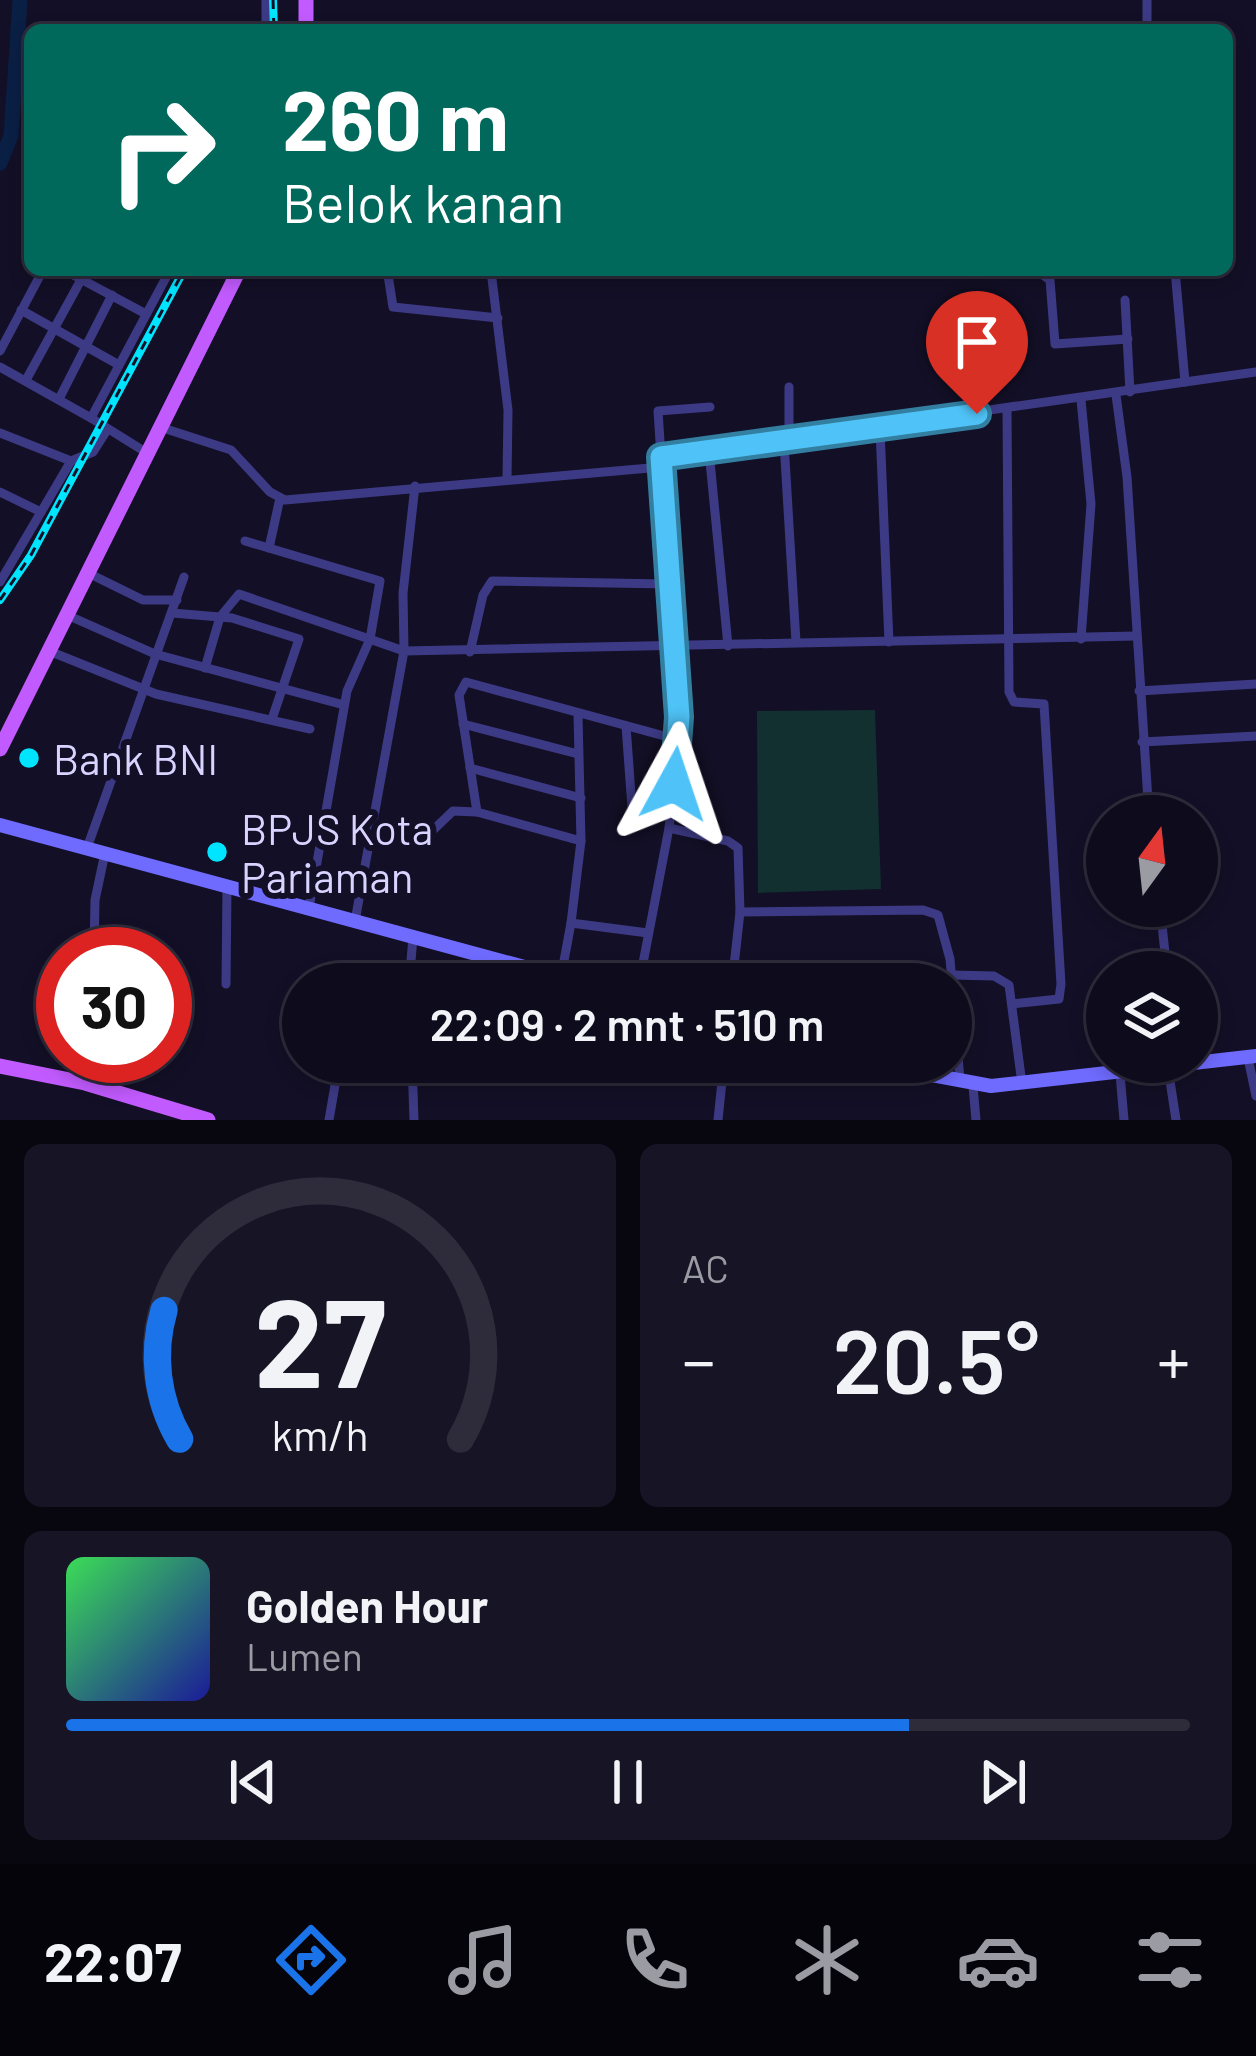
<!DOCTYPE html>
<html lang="id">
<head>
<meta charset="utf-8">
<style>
  body { margin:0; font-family:Barlow,sans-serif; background:#171425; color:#f1f3f6; height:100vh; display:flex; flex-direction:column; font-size:45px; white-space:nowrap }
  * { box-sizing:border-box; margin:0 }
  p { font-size:39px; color:#9b9ba3 }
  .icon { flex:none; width:66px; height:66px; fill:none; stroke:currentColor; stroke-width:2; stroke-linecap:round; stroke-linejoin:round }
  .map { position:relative; height:1120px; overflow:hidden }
  .panel { display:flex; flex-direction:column; gap:24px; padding:24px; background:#08060f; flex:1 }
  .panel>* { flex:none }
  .banner { position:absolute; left:24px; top:24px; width:1209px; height:252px; border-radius:18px; box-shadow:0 6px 18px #0003,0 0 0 3px #2e2b3b; background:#00695c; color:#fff; overflow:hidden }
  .needle { width:78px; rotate:15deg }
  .controls { position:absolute; left:1086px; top:795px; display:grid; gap:24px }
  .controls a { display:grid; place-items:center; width:132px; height:132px; border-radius:50%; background:#0e0b1c; box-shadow:0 6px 18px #0003,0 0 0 3px #2e2b3b; font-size:60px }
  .speed { position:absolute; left:36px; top:927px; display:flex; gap:24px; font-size:60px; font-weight:700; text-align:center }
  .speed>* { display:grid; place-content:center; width:156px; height:156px; border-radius:50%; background:#0e0b1c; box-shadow:0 6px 18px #0003,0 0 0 3px #2e2b3b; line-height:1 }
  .speed .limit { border:18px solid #d22; background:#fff; color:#111 }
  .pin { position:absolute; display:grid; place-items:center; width:102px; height:102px; color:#fff; margin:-123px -51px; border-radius:50% 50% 50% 0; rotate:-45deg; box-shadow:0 0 12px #0007 }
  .pin .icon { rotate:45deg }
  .me { position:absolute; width:132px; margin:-66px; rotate:5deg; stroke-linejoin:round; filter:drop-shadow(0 0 9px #0008) }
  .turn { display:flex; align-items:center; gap:42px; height:252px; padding:0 60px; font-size:54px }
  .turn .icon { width:156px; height:156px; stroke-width:2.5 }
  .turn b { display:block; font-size:84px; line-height:102px }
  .big { font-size:90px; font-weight:600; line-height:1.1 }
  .panel .tile { flex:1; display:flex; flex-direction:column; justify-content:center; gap:18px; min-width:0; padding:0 42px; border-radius:18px; background:#171425 }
  .panel .dial { align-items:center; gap:0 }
  .dial svg { height:312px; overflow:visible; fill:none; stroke:#2e2b3b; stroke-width:7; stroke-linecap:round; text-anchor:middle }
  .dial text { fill:#f1f3f6; stroke:none }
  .song { display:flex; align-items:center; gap:36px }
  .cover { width:144px; height:144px; border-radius:18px; background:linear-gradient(135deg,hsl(130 70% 55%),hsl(240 70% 35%)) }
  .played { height:12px; border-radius:6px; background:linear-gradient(90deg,#1a73e8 75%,#2e2b3b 75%) }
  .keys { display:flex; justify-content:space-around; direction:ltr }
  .heat { display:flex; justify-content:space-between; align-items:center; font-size:66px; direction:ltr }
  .panel .tiles { flex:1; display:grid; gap:24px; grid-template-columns:1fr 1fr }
  .tile:last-child { grid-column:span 2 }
  .trip { position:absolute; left:282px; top:963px; width:690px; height:120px; border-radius:60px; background:#0e0b1c; box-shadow:0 6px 18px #0003,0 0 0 3px #2e2b3b; font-weight:600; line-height:120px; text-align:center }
  .tabs { display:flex; height:192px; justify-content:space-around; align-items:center; background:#06040b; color:#9b9ba3 }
  .tabs .icon { width:84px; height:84px }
  .tabs .on { color:#1a73e8 }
  .tabs b { font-size:54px; color:#f1f3f6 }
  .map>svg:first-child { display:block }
  .green { fill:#12302f }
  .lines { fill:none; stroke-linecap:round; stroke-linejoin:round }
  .river { stroke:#0a1f44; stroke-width:15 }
  .street { stroke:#3d3a85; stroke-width:9 }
  .secondary { stroke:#6f6bff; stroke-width:14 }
  .primary { stroke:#c25bff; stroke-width:15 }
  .rail-casing { stroke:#00e5ff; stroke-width:8 }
  .rail { stroke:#130f26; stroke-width:3; stroke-dasharray:9; stroke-linecap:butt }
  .route-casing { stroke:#337fa1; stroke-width:30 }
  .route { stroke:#4fc3f7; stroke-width:21 }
  .poi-dot { fill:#00e5ff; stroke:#130f26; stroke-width:4.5 }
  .labels { text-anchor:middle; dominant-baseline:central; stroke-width:12; stroke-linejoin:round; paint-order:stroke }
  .poi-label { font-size:42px; fill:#d9d4ff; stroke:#130f26; text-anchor:start }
</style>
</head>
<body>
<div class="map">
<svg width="1256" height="1120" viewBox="0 0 1256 1120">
  <rect width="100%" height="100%" fill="#130f26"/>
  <polygon class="green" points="875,710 881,889 758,893 757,711"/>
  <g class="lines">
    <polyline class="river" points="0,163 11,136 20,0"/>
    <g class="street">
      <polyline points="266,0 266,30"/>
      <polyline points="1147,0 1147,30"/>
      <polyline points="64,270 146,314"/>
      <polyline points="381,270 388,275 393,307 498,318"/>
      <polyline points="1036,270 1050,280 1055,344 1128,339"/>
      <polyline points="492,279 508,410 507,479"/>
      <polyline points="1125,300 1130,392"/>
      <polyline points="21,310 119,365"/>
      <polyline points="0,351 43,270"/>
      <polyline points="0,367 91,418"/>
      <polyline points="26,380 82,278"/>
      <polyline points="1185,382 1256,372"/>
      <polyline points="1116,395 1127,477 1149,816"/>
      <polyline points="59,399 112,295"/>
      <polyline points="1007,409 1009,692 1014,702 1044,704 1061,984 1059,999 1012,1004"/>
      <polyline points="163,428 231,450 270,492 285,500 661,467 661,457 1185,382 1175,270"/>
      <polyline points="880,430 889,642"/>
      <polyline points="0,433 71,461 93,452 107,430"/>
      <polyline points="789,441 789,387"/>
      <polyline points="784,442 796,642"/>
      <polyline points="709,451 728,646"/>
      <polyline points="147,453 91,418 170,270"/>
      <polyline points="661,457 658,411 710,407"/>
      <polyline points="0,492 41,512"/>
      <polyline points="245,541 380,581 370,639 347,691 309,908"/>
      <polyline points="269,548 280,498"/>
      <polyline points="88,573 143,600 177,600"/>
      <polyline points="0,582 71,461"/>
      <polyline points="172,613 232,618 299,639 272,719"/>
      <polyline points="67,615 155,654 344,705"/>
      <polyline points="1081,639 1091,504 1081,400"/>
      <polyline points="49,651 156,694 310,729"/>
      <polyline points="470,652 483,595 492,581 668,584"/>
      <polyline points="205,668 220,617 239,594 404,651 403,593 415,486"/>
      <polyline points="1139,691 1256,684"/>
      <polyline points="578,715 581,841 477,812 459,695 466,682 679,740"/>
      <polyline points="463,724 578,754"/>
      <polyline points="626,726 633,821"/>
      <polyline points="1142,742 1256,736"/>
      <polyline points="470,768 581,798"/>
      <polyline points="372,825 430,833 453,811 477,812"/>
      <polyline points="669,828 728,841 738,848 740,912 732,984"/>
      <polyline points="581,841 571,923 648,933"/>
      <polyline points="87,848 184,577"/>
      <polyline points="1160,906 1167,972"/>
      <polyline points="740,912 923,910 938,915 950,959 960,1080"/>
      <polyline points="355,921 404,651 1136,636"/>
      <polyline points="94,954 95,900 105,853"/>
      <polyline points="952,975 994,976 1009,985 1022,1084"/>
      <polyline points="561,977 571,923"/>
      <polyline points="226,984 227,886"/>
      <polyline points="409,984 413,937"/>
      <polyline points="639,984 669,828 679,740 661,467"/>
      <polyline points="1248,1058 1256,1096"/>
      <polyline points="412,1062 414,1120"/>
      <polyline points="1168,1068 1176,1120"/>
      <polyline points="1120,1074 1124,1120"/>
      <polyline points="973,1086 976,1120"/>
      <polyline points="329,1120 339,1062"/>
      <polyline points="718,1120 724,1062"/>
    </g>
    <g class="secondary">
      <polyline points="0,825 587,984"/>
      <polyline points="862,1062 991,1086 1256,1056"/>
    </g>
    <g class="primary">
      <polyline points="306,30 306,0"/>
      <polyline points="0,749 239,270"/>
      <polyline points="0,1066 85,1083 208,1120"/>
    </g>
    <defs>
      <g id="rail">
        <polyline points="273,0 274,30"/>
        <polyline points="0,600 31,555 184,270"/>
      </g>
    </defs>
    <use href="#rail" class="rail-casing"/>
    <use href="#rail" class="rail"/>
  </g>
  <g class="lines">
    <defs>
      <polyline id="route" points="674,784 679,717 661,457 977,414"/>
    </defs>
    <use href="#route" class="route-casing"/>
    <use href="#route" class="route"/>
  </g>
  <g class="poi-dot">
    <circle cx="29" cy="758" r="12"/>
    <circle cx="217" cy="852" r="12"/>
  </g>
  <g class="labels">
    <g class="poi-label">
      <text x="53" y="758">Bank BNI</text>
      <text x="241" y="828">BPJS Kota<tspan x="241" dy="48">Pariaman</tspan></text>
    </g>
  </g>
</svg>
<div class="controls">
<a><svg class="needle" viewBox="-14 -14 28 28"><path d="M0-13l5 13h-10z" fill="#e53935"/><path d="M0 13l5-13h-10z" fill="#9b9ba3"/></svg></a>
<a><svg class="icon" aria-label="layers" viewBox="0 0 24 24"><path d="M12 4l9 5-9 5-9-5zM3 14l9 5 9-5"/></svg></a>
</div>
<div class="speed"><div class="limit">30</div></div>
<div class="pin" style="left:977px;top:414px;background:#d93025"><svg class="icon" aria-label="arrive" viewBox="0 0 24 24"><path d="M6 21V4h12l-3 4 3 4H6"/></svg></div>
<svg class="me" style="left:674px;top:784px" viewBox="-20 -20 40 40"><path d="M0-17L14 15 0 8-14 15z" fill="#4fc3f7" stroke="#fff" stroke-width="4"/></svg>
<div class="trip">22:09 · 2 mnt · 510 m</div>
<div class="banner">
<div class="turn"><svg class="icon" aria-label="right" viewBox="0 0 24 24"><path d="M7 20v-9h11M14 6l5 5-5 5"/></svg><div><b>260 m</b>Belok kanan</div></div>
</div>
</div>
<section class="panel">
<div class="tiles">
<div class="tile dial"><svg viewBox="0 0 100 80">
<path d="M14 69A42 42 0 1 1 86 69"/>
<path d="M14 69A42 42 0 0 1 10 36" stroke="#1a73e8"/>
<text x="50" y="56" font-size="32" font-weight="700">27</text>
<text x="50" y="72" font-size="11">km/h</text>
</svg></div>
<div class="tile"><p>AC</p>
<div class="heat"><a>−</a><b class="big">20.5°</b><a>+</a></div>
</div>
<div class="tile">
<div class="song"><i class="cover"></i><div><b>Golden Hour</b><p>Lumen</p></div></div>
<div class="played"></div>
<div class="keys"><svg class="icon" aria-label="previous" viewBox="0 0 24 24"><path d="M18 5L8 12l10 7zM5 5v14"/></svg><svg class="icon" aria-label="pause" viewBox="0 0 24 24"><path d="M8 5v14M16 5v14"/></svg><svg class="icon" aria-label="next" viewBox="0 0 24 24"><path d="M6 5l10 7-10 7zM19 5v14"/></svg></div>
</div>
</div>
</section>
<nav class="tabs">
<b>22:07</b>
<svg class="icon on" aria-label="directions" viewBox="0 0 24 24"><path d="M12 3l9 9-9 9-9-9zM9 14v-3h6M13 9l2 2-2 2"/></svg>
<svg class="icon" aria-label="music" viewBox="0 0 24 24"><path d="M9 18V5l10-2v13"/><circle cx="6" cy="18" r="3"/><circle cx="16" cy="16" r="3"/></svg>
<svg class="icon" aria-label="phone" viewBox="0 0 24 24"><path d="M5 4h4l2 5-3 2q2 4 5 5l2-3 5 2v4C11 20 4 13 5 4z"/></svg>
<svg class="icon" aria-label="climate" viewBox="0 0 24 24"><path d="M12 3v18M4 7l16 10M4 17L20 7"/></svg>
<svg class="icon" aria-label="car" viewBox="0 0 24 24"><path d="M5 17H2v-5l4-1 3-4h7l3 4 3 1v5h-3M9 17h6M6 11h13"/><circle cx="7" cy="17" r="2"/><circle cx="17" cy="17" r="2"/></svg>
<svg class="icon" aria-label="filters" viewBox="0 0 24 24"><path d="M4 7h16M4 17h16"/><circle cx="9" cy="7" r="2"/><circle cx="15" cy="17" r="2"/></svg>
</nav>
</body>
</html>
